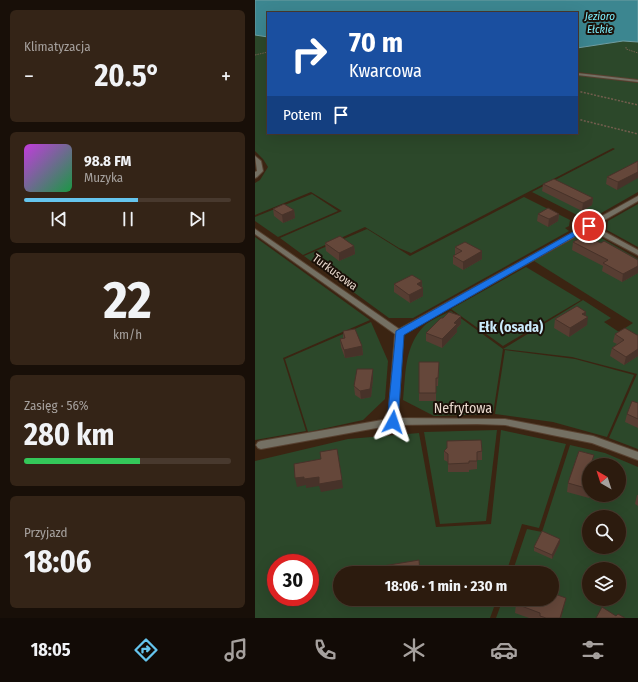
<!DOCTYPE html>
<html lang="pl">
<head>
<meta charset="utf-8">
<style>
  body { margin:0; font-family:"Fira Sans Condensed",sans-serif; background:#342417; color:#f1f3f6; height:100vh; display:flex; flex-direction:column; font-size:15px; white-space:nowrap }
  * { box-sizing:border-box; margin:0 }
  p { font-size:13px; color:#a6a19e }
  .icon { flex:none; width:22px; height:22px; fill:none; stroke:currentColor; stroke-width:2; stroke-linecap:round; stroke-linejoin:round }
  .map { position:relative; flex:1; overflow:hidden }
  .sheet { display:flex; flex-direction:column; gap:10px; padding:10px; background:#180f08; width:255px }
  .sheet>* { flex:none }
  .guide { position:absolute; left:12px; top:12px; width:311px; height:122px; border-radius:0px; box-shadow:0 4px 16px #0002,0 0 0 1px #48392e; background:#1a4fa0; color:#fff; overflow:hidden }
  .needle { width:26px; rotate:321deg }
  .fabs { position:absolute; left:327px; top:458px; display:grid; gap:8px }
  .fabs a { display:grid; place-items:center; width:44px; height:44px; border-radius:50%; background:#2c1b0e; box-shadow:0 4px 16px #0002,0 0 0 1px #48392e; font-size:20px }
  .speed { position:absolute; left:12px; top:554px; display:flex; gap:8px; font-size:20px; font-weight:700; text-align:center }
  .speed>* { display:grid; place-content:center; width:52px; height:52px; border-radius:50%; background:#2c1b0e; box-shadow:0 4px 16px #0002,0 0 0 1px #48392e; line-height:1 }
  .speed .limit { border:6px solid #d22; background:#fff; color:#111 }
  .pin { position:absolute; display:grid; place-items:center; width:34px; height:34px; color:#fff; margin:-17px; border:2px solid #fff; border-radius:50%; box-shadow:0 1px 4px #0007 }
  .me { position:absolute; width:44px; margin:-22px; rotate:5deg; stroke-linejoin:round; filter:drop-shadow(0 0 3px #0008) }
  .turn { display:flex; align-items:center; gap:14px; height:84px; padding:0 16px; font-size:18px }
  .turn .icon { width:52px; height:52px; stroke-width:2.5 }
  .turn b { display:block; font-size:28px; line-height:34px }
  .then { display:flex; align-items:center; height:38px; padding:0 16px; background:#0003; gap:8px; font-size:15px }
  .big { font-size:30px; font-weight:700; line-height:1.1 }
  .sheet .widget { flex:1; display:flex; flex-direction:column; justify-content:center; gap:6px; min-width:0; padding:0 14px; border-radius:6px; background:#342417 }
  .sheet .dial { align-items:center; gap:0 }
  .dial b { font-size:52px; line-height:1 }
  .song { display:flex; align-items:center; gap:12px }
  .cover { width:48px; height:48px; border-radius:6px; background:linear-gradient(135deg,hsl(290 70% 55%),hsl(140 70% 35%)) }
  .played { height:4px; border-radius:2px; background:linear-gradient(90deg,#65c5ee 55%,#48392e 55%) }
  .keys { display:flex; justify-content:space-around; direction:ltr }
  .heat { display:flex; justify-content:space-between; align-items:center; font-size:22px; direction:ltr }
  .charge { height:6px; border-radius:3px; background:linear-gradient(90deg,#34c759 56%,#48392e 0) }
  .trip { position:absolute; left:78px; top:566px; width:226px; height:40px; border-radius:20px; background:#2c1b0e; box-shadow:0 4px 16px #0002,0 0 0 1px #48392e; font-weight:700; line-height:40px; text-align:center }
  .menu { display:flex; height:64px; justify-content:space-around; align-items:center; background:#120b06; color:#a6a19e }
  .menu .icon { width:28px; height:28px }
  .menu .on { color:#65c5ee }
  .menu b { font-size:18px; color:#f1f3f6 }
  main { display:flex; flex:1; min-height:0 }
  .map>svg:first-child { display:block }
  .green { fill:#2c482a; fill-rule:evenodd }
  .water { fill:#3c8690; stroke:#6f9ea2 }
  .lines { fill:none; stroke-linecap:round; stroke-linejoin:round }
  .lane-casing { stroke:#574130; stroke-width:2 }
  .street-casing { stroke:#574130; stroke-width:2 }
  .path-far1 { stroke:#735e4e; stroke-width:1; stroke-dasharray:1.5 1; stroke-linecap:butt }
  .path { stroke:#735e4e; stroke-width:1.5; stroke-dasharray:2 1.5; stroke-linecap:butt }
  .lane { fill:#747063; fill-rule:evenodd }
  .street { fill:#747063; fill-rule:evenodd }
  .wall { fill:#573d32 }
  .shaded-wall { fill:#473229 }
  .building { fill:#65473a; stroke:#473229 }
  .route { fill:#1a73e8; stroke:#114b97 }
  .labels { text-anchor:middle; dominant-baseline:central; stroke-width:4; stroke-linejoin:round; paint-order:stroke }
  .far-water-label { font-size:11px; font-style:italic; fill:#7dedfc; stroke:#1b1008 }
  .street-label { font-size:12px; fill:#e7d7cc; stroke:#1b1008 }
  .quarter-label { font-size:14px; font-weight:bold; fill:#caeafa; stroke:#1b1008 }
  .near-street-label { font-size:14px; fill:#e7d7cc; stroke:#1b1008 }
</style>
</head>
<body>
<main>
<section class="sheet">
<div class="widget"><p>Klimatyzacja</p>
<div class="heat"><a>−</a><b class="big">20.5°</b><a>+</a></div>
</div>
<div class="widget">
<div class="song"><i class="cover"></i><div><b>98.8 FM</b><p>Muzyka</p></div></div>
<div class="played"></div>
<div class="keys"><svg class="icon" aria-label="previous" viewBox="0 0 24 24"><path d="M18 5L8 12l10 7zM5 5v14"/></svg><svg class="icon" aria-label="pause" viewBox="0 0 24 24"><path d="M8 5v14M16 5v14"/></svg><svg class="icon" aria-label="next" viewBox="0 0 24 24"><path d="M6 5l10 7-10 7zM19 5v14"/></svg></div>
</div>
<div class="widget dial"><b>22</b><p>km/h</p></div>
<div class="widget"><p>Zasięg · 56%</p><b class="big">280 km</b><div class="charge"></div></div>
<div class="widget"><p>Przyjazd</p><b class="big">18:06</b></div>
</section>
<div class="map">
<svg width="383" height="618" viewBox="0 0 383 618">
  <rect width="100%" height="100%" fill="#3b2412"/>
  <g class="green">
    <polygon points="0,32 13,32 13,133 322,133 322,75 383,83 383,192 341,216 324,216 277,192 360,149 358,148 156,253 144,248 110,227 48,255 25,238 87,211 56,192 0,215 0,183 5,180 13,167 8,159 0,151"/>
    <polygon points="368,41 383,42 383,80 322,72 322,48"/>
    <polygon points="57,194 83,211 23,237 0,221 0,217"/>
    <polygon points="269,197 315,220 314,226 310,228 314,231 158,318 134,318 49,256 112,229 155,256"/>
    <polygon points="383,204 383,247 352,230 353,221"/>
    <path d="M323 236H343L383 259V449L354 438 382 374 317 357 248 349 238 414 179 416 148 400C151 373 149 347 169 326 175 320 188 315 196 311L248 349 328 300 356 318 349 322 364 332 378 323 279 261Z"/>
    <polygon points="0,237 115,320 28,358 51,431 0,440"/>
    <polygon points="271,267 326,300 248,346 196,309"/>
    <polygon points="116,322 133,361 130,399 108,420 53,432 30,359"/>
    <polygon points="250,350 320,359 379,375 352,437 298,422 240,414"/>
    <polygon points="242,430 231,521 185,524 169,432"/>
    <path d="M246 430 311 444 284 528 267 524 251 573H85V599H242L235 618H0V461L93 439 164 433 181 527 236 524ZM21 563H55V597H21Z"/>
    <path d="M315 445 350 453 383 467V618H241L248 599H297V573H257L272 529 287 532ZM334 465H364V495H334ZM334 517H364V547H334ZM334 569H364V599H334Z"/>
  </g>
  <polygon class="water" points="0,0 383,0 383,42 368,41 322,48 322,13 13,13 13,37 0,35"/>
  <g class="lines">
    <defs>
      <polygon id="lane" points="322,73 383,80 383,82 322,75"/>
      <g id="street">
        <polygon points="0,156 6,161 8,171 2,177 0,178 0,172 2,171"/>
        <polygon points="383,196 383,201 339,226 383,250 383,255 334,229 148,334 143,418 250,419 338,436 383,452 383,460 337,443 297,435 250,425 222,424 138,425 6,449 3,448 1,445 3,442 6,441 133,419 140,334 0,234 0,229 144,329"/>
      </g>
    </defs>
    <use href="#lane" class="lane-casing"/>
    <use href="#street" class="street-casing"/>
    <g class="path-far1">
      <polyline points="371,47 371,49 383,53"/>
      <polyline points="0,55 13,52"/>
    </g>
    <g class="path">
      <polyline points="322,91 383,105"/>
      <polyline points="322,119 383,134"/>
    </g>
    <use href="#lane" class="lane"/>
    <use href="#street" class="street"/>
  </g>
  <g class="wall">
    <polygon points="383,161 362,190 351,184 352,177"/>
    <polygon points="288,184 338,198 337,205 327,211 287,191"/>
    <polygon points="18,209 39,210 40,218 28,223 19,216"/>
    <polygon points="283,214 304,214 303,221 293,227 282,221"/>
    <polygon points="318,242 383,260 383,273 367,282 347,271 348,266 317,250"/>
    <polygon points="70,243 99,246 100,254 84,261 71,251"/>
    <polygon points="200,247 227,259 208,270 198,264 198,256 200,255"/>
    <polygon points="167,281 168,296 155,303 139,292 139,284"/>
    <polygon points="331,312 330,316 332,325 314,337 299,328 300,319"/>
    <polygon points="206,316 206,324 202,328 202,332 187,348 171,341 171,333 188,318"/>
    <polygon points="88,331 107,346 108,355 90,358 86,347 85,339 88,338"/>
    <polygon points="360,334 382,335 383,335 383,356 369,365 355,356 357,348 362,344 358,342"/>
    <polygon points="184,362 183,386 181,386 181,401 164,401 164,393"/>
    <polygon points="118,378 116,397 106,399 100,395 99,386"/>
    <polygon points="383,403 383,428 370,422 372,414"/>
    <polygon points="192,441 227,451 227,460 222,460 222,469 214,470 214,472 193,472 193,462 189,460 189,451 192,448"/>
    <polygon points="324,451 339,455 337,464 340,465 334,465 334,495 335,495 334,498 312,492 313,483"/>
    <polygon points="382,495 383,495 383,506 380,504"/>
    <polygon points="305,543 297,559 279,551 279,547"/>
    <polygon points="311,598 306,618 274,618 260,613 261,604"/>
    <polygon points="118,599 138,599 138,605 119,607"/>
  </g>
  <g class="shaded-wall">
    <polygon points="383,172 383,178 362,190 363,182"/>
    <polygon points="338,198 337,205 327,211 328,203"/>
    <polygon points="39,210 40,218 28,223 27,215"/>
    <polygon points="304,214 303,221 293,227 294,219"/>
    <polygon points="99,246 100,254 84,261 84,253"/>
    <polygon points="227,251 227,259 208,270 208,262"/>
    <polygon points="383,266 383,273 367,282 368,274"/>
    <polygon points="167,281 167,288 168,288 168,296 155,303 154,295 162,284"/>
    <polygon points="331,312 330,319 333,317 332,325 314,337 315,328 327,314"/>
    <polygon points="206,316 206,324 202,328 202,332 187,348 187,339 199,323"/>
    <polygon points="107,346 108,355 90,358 89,350"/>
    <polygon points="383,349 383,356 369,365 371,357"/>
    <polygon points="118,369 118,378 116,397 106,399 105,391"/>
    <polygon points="49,477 64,477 87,480 88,488 66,492 64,486 51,488 51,485 42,487 40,478"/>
    <polygon points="305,539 305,543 297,559 297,555"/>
    <polygon points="311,598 306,618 305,618"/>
  </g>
  <g class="building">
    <polygon points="383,161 383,172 363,182 352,177"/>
    <polygon points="299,179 338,198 328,203 288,184"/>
    <polygon points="29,204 39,210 27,215 18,209"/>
    <polygon points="293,208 304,214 294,219 283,214"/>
    <polygon points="85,236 99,246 84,253 70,243"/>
    <polygon points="329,236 346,243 349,241 383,260 383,266 368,274 348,263 353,260 318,242"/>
    <polygon points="210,242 227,251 208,262 198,256 207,251 200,247"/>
    <polygon points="157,275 167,281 162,284 168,288 154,295 139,284"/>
    <polygon points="322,306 331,312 327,314 333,317 315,328 300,319"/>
    <polygon points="194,312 206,316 199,323 202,324 187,339 171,333 186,318 188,318"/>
    <polygon points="370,328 382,335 383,335 383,349 371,357 357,348 369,340 360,334"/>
    <polygon points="100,329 107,346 89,350 85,339 90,338 88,331"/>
    <polygon points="164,362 184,362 183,378 181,378 181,393 164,393"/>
    <polygon points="102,369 118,369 115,389 105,391 99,386"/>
    <polygon points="377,401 383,403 383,419 372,414"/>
    <polygon points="226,440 227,451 222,452 222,461 214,461 214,463 193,464 193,454 189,451 192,448 192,441"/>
    <polygon points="82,449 87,480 64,484 64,477 49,479 49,477 40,478 39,464 66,459 65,452"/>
    <polygon points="324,451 339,455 336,464 340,465 334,465 334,489 313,483"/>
    <polygon points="287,531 305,539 297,555 279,547"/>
    <polygon points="164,560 165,573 116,573 116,568"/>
    <polygon points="297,593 311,598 305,618 291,618 285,616 285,613 261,604 263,599 297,599"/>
    <polygon points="347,607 361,616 363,614 370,618 341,618"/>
  </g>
  <polygon class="route" points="334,223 337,226 336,227 149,335 143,422 141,425 134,425 132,422 141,331"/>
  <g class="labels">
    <g class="far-water-label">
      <text x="345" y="16">Jezioro<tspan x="345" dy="13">Ełckie</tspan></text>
    </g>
    <g class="street-label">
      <text transform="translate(80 272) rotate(36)">Turkusowa</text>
    </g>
    <g class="quarter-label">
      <text x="256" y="327">Ełk (osada)</text>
    </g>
    <g class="near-street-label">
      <text x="208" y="408">Nefrytowa</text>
    </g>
  </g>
</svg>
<div class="fabs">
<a><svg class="needle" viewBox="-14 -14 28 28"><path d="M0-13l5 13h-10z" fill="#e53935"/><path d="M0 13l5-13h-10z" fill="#a6a19e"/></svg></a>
<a><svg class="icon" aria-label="search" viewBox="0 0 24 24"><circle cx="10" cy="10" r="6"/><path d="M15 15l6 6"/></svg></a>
<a><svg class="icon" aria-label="layers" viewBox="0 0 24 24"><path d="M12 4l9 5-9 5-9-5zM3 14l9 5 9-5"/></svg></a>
</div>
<div class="speed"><div class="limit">30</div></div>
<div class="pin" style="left:334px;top:226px;background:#d93025"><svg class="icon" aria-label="arrive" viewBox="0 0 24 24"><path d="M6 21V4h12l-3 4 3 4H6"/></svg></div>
<svg class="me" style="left:138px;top:422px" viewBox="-20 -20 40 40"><path d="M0-17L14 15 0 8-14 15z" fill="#1a73e8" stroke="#fff" stroke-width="4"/></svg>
<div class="trip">18:06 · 1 min · 230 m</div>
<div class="guide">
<div class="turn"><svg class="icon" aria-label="right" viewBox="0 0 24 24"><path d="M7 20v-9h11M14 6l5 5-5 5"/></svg><div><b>70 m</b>Kwarcowa</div></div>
<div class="then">Potem<svg class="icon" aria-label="arrive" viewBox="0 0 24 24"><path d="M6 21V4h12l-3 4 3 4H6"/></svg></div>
</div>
</div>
</main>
<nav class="menu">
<b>18:05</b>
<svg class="icon on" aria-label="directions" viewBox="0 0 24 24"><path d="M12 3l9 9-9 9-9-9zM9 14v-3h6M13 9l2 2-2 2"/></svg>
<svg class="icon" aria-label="music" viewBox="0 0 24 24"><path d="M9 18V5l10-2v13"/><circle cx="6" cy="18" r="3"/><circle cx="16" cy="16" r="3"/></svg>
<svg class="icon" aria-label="phone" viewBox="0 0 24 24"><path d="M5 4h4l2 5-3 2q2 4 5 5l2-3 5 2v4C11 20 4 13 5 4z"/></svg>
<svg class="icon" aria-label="climate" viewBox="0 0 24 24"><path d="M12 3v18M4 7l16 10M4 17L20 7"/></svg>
<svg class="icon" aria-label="car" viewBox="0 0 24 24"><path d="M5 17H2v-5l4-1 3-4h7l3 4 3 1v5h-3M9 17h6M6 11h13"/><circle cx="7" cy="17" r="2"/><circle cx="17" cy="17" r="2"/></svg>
<svg class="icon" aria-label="filters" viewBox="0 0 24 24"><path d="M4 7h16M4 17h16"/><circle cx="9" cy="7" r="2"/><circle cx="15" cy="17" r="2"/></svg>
</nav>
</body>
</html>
